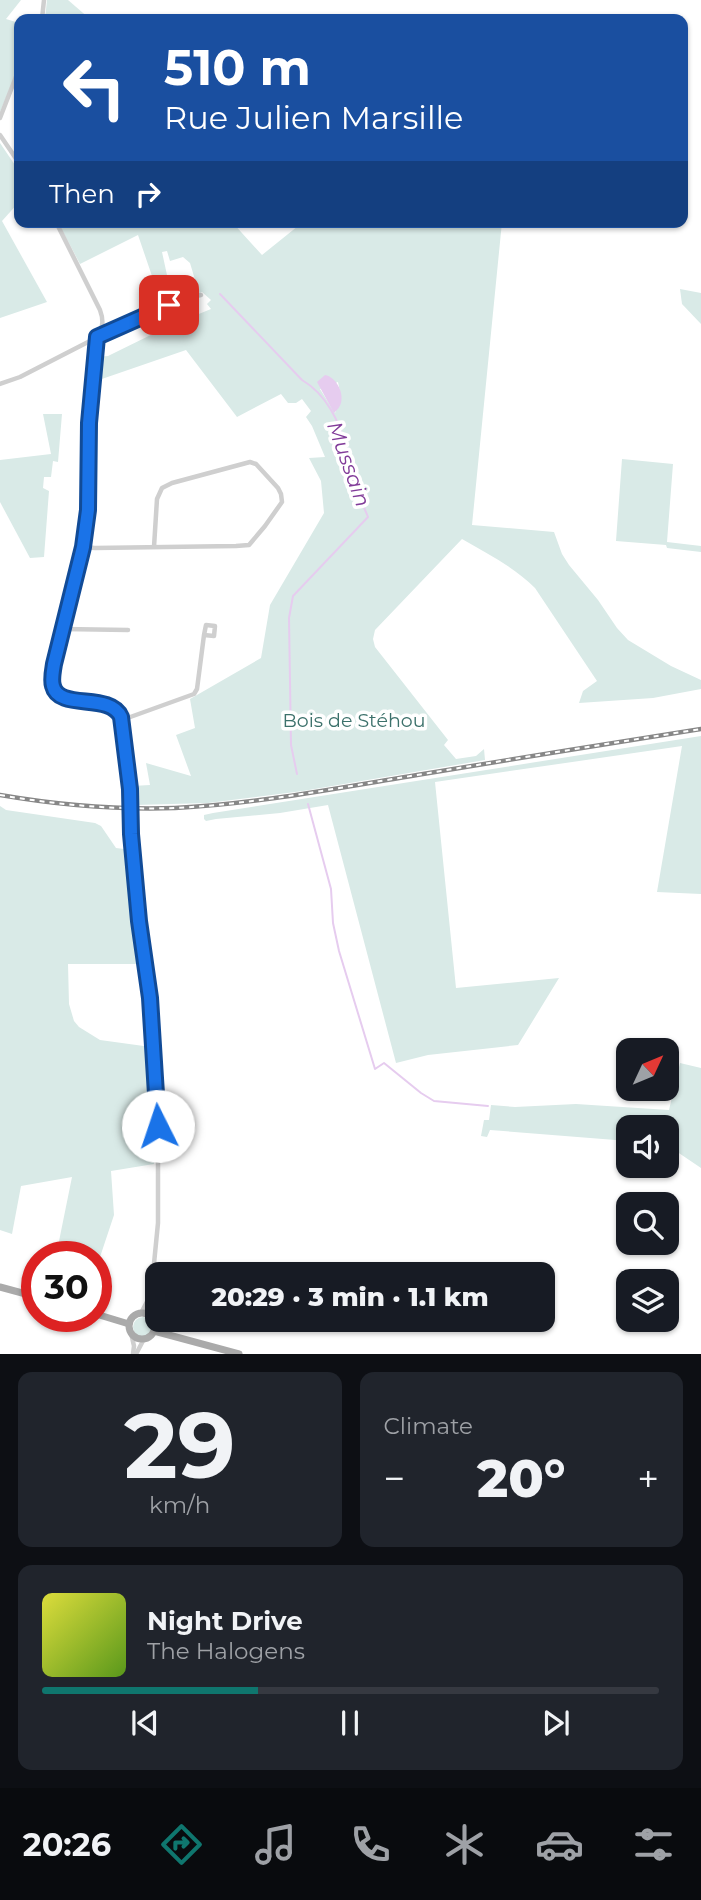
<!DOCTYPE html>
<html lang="en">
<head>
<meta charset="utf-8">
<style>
  body { margin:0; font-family:Montserrat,sans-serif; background:#20242c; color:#f1f3f6; height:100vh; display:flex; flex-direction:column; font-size:26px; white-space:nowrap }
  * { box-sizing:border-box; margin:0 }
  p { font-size:23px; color:#9ea1a6 }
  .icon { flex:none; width:38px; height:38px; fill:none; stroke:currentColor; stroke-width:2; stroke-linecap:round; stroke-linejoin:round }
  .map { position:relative; height:1354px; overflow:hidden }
  .side { display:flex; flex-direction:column; gap:18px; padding:18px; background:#0d0f14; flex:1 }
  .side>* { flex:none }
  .guide { position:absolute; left:14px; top:14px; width:674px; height:214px; border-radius:14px; box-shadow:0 2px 5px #0004; background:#1a4fa0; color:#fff; overflow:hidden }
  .needle { width:46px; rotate:46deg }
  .fabs { position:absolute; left:616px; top:1038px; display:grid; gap:14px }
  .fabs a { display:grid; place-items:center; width:63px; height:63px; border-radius:14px; background:#171b24; box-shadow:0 2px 5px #0004; font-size:35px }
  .speed { position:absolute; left:21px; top:1241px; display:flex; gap:14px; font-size:35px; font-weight:700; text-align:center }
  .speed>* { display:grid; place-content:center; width:91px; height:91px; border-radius:50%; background:#171b24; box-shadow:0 2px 5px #0004; line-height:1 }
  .speed .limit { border:10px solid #d22; background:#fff; color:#111 }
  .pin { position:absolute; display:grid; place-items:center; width:60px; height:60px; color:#fff; margin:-30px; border-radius:14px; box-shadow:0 4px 10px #0006 }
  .me { position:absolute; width:77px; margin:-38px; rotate:356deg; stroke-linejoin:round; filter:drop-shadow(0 0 5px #0008) }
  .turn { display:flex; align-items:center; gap:24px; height:147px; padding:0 35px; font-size:32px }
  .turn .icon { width:91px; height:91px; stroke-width:2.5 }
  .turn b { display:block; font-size:49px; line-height:60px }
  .then { display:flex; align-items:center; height:66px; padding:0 35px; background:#0003; gap:14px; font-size:26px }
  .big { font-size:52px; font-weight:800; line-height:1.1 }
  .side .tile { flex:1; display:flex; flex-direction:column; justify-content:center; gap:10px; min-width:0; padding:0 24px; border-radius:14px; background:#20242c }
  .side .dial { align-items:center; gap:0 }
  .dial b { font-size:91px; line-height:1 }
  .song { display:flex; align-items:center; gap:21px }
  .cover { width:84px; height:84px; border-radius:10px; background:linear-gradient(135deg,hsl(60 70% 55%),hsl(90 70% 35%)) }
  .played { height:7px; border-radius:4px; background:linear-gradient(90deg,#0f766e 35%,#363941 35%) }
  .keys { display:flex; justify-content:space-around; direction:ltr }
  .heat { display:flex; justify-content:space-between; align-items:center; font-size:38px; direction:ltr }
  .side .tiles { flex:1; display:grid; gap:18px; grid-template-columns:1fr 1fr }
  .tile:last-child { grid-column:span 2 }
  .trip { position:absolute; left:145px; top:1262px; width:410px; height:70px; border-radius:14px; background:#171b24; box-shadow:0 2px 5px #0004; font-weight:800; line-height:70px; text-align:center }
  .menu { display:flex; height:112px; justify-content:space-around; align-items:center; background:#090b0e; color:#9ea1a6 }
  .menu .icon { width:49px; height:49px }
  .menu .current { color:#0f766e }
  .menu b { font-size:32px; color:#f1f3f6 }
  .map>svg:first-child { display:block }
  .green { fill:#d9eae7; fill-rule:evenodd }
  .water { fill:#e6ccef }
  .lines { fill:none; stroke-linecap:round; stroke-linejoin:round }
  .stream { stroke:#e6ccef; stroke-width:2 }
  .minor { stroke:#cfcfcf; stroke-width:4.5 }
  .primary { stroke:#aaa; stroke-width:7 }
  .rail-casing { stroke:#878787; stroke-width:4.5 }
  .rail { stroke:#fff; stroke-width:2; stroke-dasharray:5; stroke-linecap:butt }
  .route-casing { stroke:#114b97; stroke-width:18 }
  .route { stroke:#1a73e8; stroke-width:12 }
  .labels { text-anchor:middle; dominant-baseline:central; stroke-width:7; stroke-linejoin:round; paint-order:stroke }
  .park-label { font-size:19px; fill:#3c716b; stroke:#fff }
  .water-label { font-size:21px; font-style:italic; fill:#813b99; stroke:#fff }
</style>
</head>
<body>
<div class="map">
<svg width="701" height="1354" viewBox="0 0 701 1354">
  <rect width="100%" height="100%" fill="#fff"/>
  <g class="green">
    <polygon points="0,0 21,0 6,19 19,23 19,66 0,112"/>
    <polygon points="47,0 68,0 90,19 45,19"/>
    <polygon points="0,143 19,171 19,202 2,221 47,302 0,318"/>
    <path d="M58 222H232L262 255 303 222H502L472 525 554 532 562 554 569 565 598 600 617 628 628 640 671 666 701 680V689L653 698 579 703 583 691 597 681 535 588C514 567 488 554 462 539L375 630 373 639 375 647 448 740 444 745 456 759 476 756 484 749 485 760 303 791 208 803 135 805 132 786 150 785 146 763 191 776 176 735 195 728 190 699 261 658 270 605 324 513 321 481 309 458 325 457 312 426 306 417 311 411 302 399 296 403H288L281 394 237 417 186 350 96 381 97 357 108 356 167 327 211 309 207 304 211 300 202 292 199 293 190 263 183 257 170 261 167 251 162 252 167 275 153 279 138 235 80 264ZM338 382 341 397 335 413 320 389Z"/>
    <polygon points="680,289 701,293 701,324 682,304"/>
    <polygon points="43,414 62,414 58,462 53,461 51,477 44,477 43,488 49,491 44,557 30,558 0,502 0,460 51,454"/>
    <polygon points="622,459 673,464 667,542 701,546 701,552 667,548 666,545 616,541"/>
    <polygon points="701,736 701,894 657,892 682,746 435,782 456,988 559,978 518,1045 428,1055 396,1063 328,805 280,813 216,819 206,821 204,819 204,815 213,813"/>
    <polygon points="0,806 6,810 95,823 101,826 116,848 124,849 131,855 143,964 68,964 69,1004 74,1021 79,1027 100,1040 151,1047 154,1164 111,1171 114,1215 98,1263 96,1262 96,1256 76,1256 57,1251 72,1177 21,1186 12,1234 0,1230"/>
    <polygon points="680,1063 701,1068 701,1168 667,1145 667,1127 628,1127 628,1141 490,1130 487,1137 481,1136 484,1120 489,1120 491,1105 515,1107 576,1104 669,1110"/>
    <circle cx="143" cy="1327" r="10"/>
  </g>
  <path class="water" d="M325 375C336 377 344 392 341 403 340 407 337 410 334 413L317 382Z"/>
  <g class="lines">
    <g class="stream">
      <path d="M220 294 302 380C326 394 340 422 346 448 347 456 347 463 349 470 354 486 362 502 368 517L293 596 289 618 291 745 297 774"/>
      <polyline points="308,804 331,889 333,923 339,951 375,1069 384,1063 421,1093 434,1101 488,1106"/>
    </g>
    <g class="minor">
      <polyline points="42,19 44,0"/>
      <polyline points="0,118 19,69"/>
      <polyline points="0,135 19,163"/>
      <path d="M56 222 100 310C103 318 104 326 99 334"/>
      <path d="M97 336 89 423 88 510 83 547 54 664C53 670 51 680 53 686 60 711 110 692 122 717L130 789 131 834 139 921 150 998 158 1126V1223L151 1294 153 1318"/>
      <path d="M0 384 20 377 90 341C103 333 117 329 131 322 154 312 176 299 201 295"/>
      <polyline points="83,547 95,548 236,546 249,545 265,526 282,502 281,494 278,488 256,464 250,462 172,483 162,488 157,499 154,547"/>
      <polyline points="63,629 128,630"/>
      <polyline points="122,720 194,694 197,689 204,635 214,636 215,626 206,625 204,635"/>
      <polyline points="141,1313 149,1298"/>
      <polyline points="131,1333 134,1346 133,1354"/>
      <polyline points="136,1354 144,1339"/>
    </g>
    <g class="primary">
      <polyline points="0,1287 37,1297"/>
      <circle cx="142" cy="1326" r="13"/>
      <polyline points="96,1314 129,1324"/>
      <polyline points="154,1331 239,1354"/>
    </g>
    <defs>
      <path id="rail" d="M0 795C58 805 116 810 175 808 256 804 337 788 417 775 512 759 606 744 701 729"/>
    </defs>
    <use href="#rail" class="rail-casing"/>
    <use href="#rail" class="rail"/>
  </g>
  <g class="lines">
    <defs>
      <path id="route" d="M158 1126 150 998 139 921 131 834 130 789 121 717C110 692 59 711 53 686 51 680 53 670 54 664L83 547 88 510 89 423 97 337 169 305"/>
    </defs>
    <use href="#route" class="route-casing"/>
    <use href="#route" class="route"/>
  </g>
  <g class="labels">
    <g class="park-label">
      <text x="354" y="720">Bois de Stéhou</text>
    </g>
    <g class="water-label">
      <text transform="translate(349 464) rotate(70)">Mussain</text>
    </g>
  </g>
</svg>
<div class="fabs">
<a><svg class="needle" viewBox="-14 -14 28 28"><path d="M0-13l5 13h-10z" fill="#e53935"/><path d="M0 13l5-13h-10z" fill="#9ea1a6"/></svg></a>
<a><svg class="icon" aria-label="sound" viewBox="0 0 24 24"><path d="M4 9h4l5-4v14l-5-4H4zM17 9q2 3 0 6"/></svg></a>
<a><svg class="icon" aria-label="search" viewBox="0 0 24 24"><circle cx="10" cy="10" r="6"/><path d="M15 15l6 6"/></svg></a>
<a><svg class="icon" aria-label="layers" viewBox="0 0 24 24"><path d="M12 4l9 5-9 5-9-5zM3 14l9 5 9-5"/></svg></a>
</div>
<div class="speed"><div class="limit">30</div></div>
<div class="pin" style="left:169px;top:305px;background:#d93025"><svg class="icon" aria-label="arrive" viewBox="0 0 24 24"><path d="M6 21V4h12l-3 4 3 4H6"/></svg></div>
<svg class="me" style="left:158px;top:1126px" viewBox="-20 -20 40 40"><circle r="19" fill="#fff"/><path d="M0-13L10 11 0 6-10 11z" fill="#1a73e8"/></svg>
<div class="trip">20:29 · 3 min · 1.1 km</div>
<div class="guide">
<div class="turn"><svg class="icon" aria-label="left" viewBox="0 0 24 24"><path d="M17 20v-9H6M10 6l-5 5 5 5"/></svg><div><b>510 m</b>Rue Julien Marsille</div></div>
<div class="then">Then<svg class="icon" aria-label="right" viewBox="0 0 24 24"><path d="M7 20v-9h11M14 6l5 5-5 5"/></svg></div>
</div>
</div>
<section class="side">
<div class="tiles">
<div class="tile dial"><b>29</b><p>km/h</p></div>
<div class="tile"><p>Climate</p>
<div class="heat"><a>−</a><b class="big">20°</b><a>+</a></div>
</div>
<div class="tile">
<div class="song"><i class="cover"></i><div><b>Night Drive</b><p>The Halogens</p></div></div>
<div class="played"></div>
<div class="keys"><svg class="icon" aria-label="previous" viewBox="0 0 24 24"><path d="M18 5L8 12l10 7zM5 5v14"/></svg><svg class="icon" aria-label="pause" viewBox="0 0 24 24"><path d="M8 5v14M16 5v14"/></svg><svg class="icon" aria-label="next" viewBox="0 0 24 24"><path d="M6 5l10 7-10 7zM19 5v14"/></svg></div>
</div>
</div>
</section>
<nav class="menu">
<b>20:26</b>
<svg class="icon current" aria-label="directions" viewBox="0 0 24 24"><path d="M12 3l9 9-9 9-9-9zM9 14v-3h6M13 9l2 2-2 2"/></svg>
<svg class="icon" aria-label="music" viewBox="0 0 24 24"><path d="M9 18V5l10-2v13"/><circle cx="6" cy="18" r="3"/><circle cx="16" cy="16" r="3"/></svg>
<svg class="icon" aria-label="phone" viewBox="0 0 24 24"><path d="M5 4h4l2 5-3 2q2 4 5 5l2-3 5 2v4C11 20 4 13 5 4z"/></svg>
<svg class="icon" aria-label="climate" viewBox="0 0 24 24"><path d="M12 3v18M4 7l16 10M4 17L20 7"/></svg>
<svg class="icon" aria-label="car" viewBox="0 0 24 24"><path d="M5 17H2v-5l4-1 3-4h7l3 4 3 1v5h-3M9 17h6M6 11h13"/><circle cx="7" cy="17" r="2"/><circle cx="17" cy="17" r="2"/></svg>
<svg class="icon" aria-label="filters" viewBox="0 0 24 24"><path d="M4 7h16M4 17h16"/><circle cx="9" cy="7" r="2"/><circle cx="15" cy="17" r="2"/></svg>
</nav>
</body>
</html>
